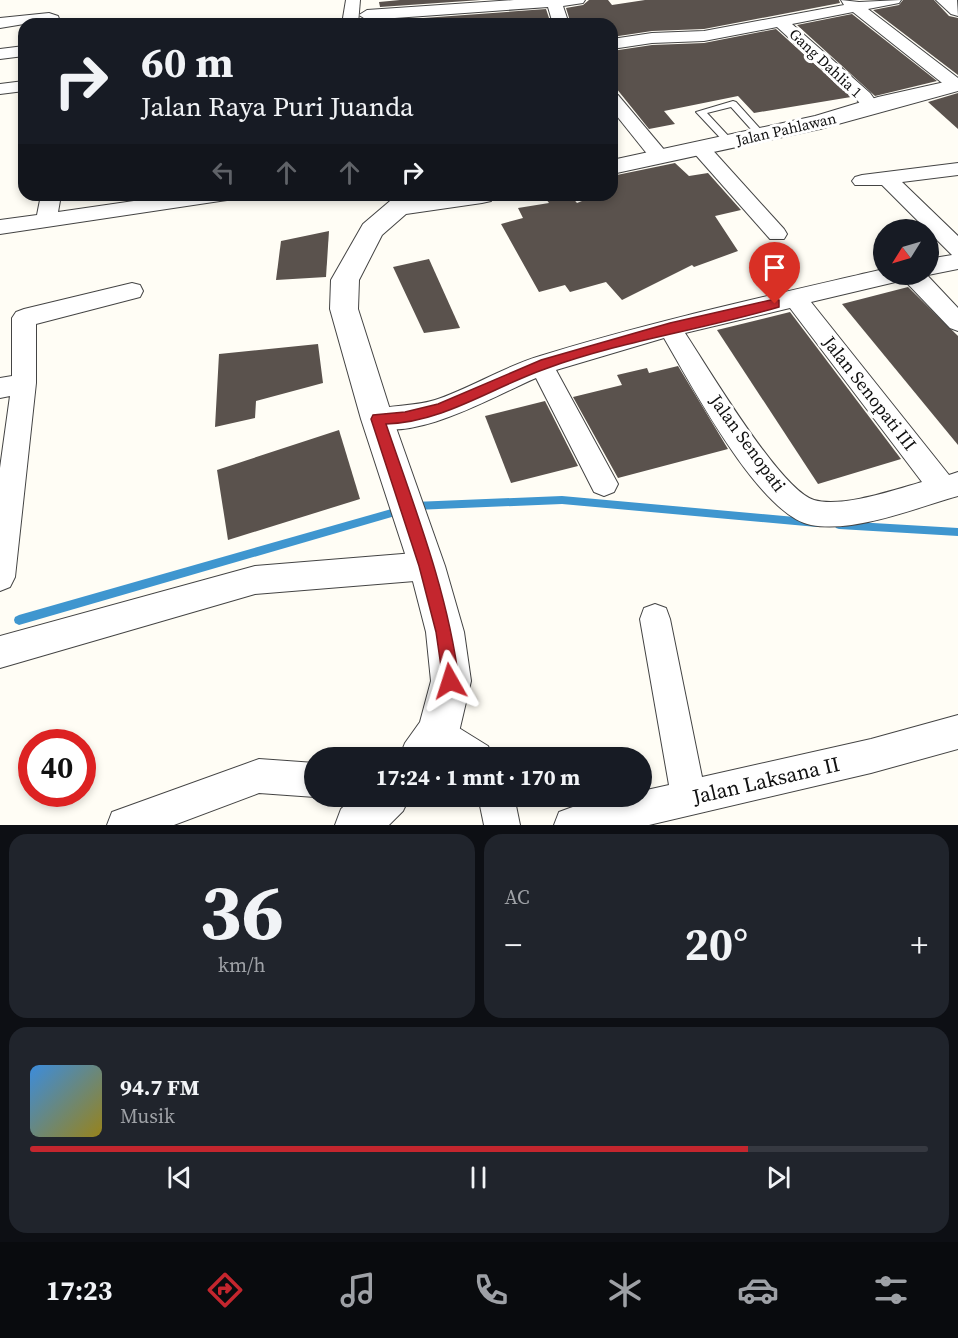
<!DOCTYPE html>
<html lang="id">
<head>
<meta charset="utf-8">
<style>
  body { margin:0; font-family:"Source Serif 4",serif; background:#20242c; color:#f1f3f6; height:100vh; display:flex; flex-direction:column; font-size:22px; white-space:nowrap }
  * { box-sizing:border-box; margin:0 }
  p { font-size:20px; color:#9ea1a6 }
  .icon { flex:none; width:33px; height:33px; fill:none; stroke:currentColor; stroke-width:2; stroke-linecap:round; stroke-linejoin:round }
  .map { position:relative; height:825px; overflow:hidden }
  .drawer { display:flex; flex-direction:column; gap:9px; padding:9px; background:#0d0f14; flex:1 }
  .drawer>* { flex:none }
  .top-card { position:absolute; left:18px; top:18px; width:600px; height:183px; border-radius:18px; box-shadow:0 3px 9px #0003; background:#171b24; color:#f1f3f6; overflow:hidden }
  .needle { width:39px; rotate:233deg }
  .buttons { position:absolute; left:873px; top:219px; display:grid; gap:12px }
  .buttons a { display:grid; place-items:center; width:66px; height:66px; border-radius:50%; background:#171b24; box-shadow:0 3px 9px #0003; font-size:30px }
  .speed { position:absolute; left:18px; top:729px; display:flex; gap:12px; font-size:30px; font-weight:700; text-align:center }
  .speed>* { display:grid; place-content:center; width:78px; height:78px; border-radius:50%; background:#171b24; box-shadow:0 3px 9px #0003; line-height:1 }
  .speed .limit { border:9px solid #d22; background:#fff; color:#111 }
  .pin { position:absolute; display:grid; place-items:center; width:51px; height:51px; color:#fff; margin:-62px -26px; border-radius:50% 50% 50% 0; rotate:-45deg; box-shadow:0 0 6px #0007 }
  .pin .icon { rotate:45deg }
  .me { position:absolute; width:66px; margin:-33px; rotate:354deg; stroke-linejoin:round; filter:drop-shadow(0 0 4px #0008) }
  .turn { display:flex; align-items:center; gap:21px; height:126px; padding:0 24px; font-size:27px }
  .turn .icon { width:78px; height:78px; stroke-width:2.5 }
  .turn b { display:block; font-size:42px; line-height:51px }
  .lanes { display:flex; align-items:center; height:57px; padding:0 24px; background:#0003; justify-content:center; gap:30px; direction:ltr }
  .lanes .off { opacity:.35 }
  .big { font-size:45px; font-weight:700; line-height:1.1 }
  .drawer .tile { flex:1; display:flex; flex-direction:column; justify-content:center; gap:9px; min-width:0; padding:0 21px; border-radius:18px; background:#20242c }
  .drawer .dial { align-items:center; gap:0 }
  .dial b { font-size:78px; line-height:1 }
  .song { display:flex; align-items:center; gap:18px }
  .cover { width:72px; height:72px; border-radius:9px; background:linear-gradient(135deg,hsl(210 70% 55%),hsl(50 70% 35%)) }
  .played { height:6px; border-radius:3px; background:linear-gradient(90deg,#c4262e 80%,#363941 80%) }
  .keys { display:flex; justify-content:space-around; direction:ltr }
  .heat { display:flex; justify-content:space-between; align-items:center; font-size:33px; direction:ltr }
  .drawer .tiles { flex:1; display:grid; gap:9px; grid-template-columns:1fr 1fr }
  .tile:last-child { grid-column:span 2 }
  .trip { position:absolute; left:304px; top:747px; width:348px; height:60px; border-radius:30px; background:#171b24; box-shadow:0 3px 9px #0003; font-weight:700; line-height:60px; text-align:center }
  .dock { display:flex; height:96px; justify-content:space-around; align-items:center; background:#090b0e; color:#9ea1a6 }
  .dock .icon { width:42px; height:42px }
  .dock .active { color:#c4262e }
  .dock b { font-size:27px; color:#f1f3f6 }
  .map>svg:first-child { display:block }
  .lines { fill:none; stroke-linecap:round; stroke-linejoin:round }
  .stream { fill:#3f96cf; fill-rule:evenodd }
  .building { fill:#5a524d }
  .service-casing { stroke:#444; stroke-width:2 }
  .minor-casing { stroke:#444; stroke-width:2 }
  .tertiary-casing { stroke:#444; stroke-width:2 }
  .service { fill:#fff; fill-rule:evenodd }
  .minor { fill:#fff; fill-rule:evenodd }
  .tertiary { fill:#fff; fill-rule:evenodd }
  .route { fill:#c4262e; stroke:#7f191e; stroke-width:1.5 }
  .labels { text-anchor:middle; dominant-baseline:central; stroke-width:6; stroke-linejoin:round; paint-order:stroke }
  .far-street-label { font-size:15px; fill:#111; stroke:#fff }
  .street-label { font-size:18px; fill:#111; stroke:#fff }
  .near-street-label { font-size:21px; fill:#111; stroke:#fff }
</style>
</head>
<body>
<div class="map">
<svg width="958" height="825" viewBox="0 0 958 825">
  <rect width="100%" height="100%" fill="#fffdf5"/>
  <g class="lines">
    <g class="stream">
      <polygon points="562,496 817,519 820,520 822,523 820,526 817,527 562,504 414,510 411,509 409,506 411,503 414,502"/>
      <polygon points="402,506 405,507 407,510 405,513 402,514 19,625 15,623 14,620 15,617 19,615"/>
      <polygon points="839,521 958,528 958,536 839,529 836,528 834,525 836,522"/>
    </g>
  </g>
  <g class="building">
    <polygon points="400,0 481,0 380,7 379,2"/>
    <polygon points="589,0 608,0 612,5 645,0 839,0 840,3 704,29 652,31 612,37 612,24 571,24 566,8 583,5"/>
    <polygon points="903,0 934,0 949,16 958,18 958,75 873,10 899,5"/>
    <polygon points="546,9 551,24 383,24 382,21"/>
    <polygon points="852,14 937,81 875,96 797,25"/>
    <polygon points="776,29 851,97 754,113 738,96 664,111 675,124 649,129 612,83 612,51 652,45 704,43"/>
    <polygon points="958,93 958,129 928,102"/>
    <polygon points="675,163 689,176 708,173 741,210 715,216 738,251 694,267 692,265 622,300 606,282 570,292 565,285 539,292 501,224 523,218 518,208 549,203 543,195 570,195 577,203 597,195 612,195 612,176"/>
    <polygon points="329,231 326,277 276,280 281,241"/>
    <polygon points="429,259 460,328 424,333 393,267"/>
    <polygon points="908,287 958,336 958,445 842,304"/>
    <polygon points="790,312 861,406 901,459 818,484 717,330"/>
    <polygon points="318,344 323,383 256,401 255,418 215,427 219,354"/>
    <polygon points="678,366 728,449 618,478 573,397 622,385 617,375 647,368 649,373"/>
    <polygon points="545,401 578,466 511,483 485,416"/>
    <polygon points="339,430 360,499 228,540 217,470"/>
  </g>
  <g class="lines">
    <defs>
      <polygon id="service" points="733,101 736,102 764,133 764,137 758,137 731,107 707,113 734,142 726,144 696,112"/>
      <g id="minor">
        <polygon points="346,0 360,0 358,24 342,24"/>
        <polygon points="514,0 585,0 583,3 563,6 569,24 553,24 548,7 367,20 359,15 367,10"/>
        <polygon points="841,0 859,2 901,0 899,3 868,9 958,78 958,91 951,90 853,12 792,24 870,93 880,107 871,112 865,111 858,101 777,27 704,41 652,43 612,49 612,39 652,33 704,31 844,5"/>
        <polygon points="49,13 58,16 61,24 24,24 0,28 0,18"/>
        <polygon points="24,46 24,56 0,59 0,49"/>
        <polygon points="24,81 24,91 0,94 0,84"/>
        <polygon points="612,94 618,95 666,152 668,156 666,160 652,160 612,110"/>
        <polygon points="701,143 708,145 784,229 787,234 784,239 770,239 694,153 692,149 694,145"/>
        <polygon points="958,163 958,175 902,182 958,236 958,269 928,275 928,259 952,255 882,185 855,185 852,181 855,177 862,175"/>
        <polygon points="41,195 61,195 58,212 175,195 230,195 227,200 220,201 0,234 0,220 37,215"/>
        <path d="M884 269V274H926L958 308V331L950 328 904 280 811 302 949 475 958 472V496C915 508 856 533 811 525 759 515 691 384 664 338L556 370 618 484 614 492 604 496 594 492 536 378C492 397 415 443 368 426L364 419 368 412C389 404 413 407 435 400 471 388 503 367 540 356 653 321 768 296 884 269ZM790 308 922 482C894 490 842 508 814 500 780 490 707 366 685 333Z"/>
        <polygon points="132,283 140,285 143,291 140,297 36,324 36,383 15,577 10,587 0,591 0,468 10,396 0,398 0,378 12,376 12,318 16,312 24,309"/>
        <polygon points="427,552 437,556 442,566 437,576 427,580 255,594 0,668 0,636 255,566"/>
        <path d="M655 604 666 608 670 619 702 777 871 739 958 715V749L871 773 649 825H554L559 812C586 801 614 796 642 796V791L669 785 640 619 644 608Z"/>
        <path d="M438 715 488 746 493 758C464 758 434 763 421 732L426 720Z"/>
        <polygon points="259,759 315,763 315,796 317,796 315,797 259,793 174,825 107,825 112,812"/>
        <polygon points="478,796 514,796 520,825 484,825"/>
      </g>
      <g id="tertiary">
        <polygon points="936,0 957,0 958,16 951,14"/>
        <polygon points="958,79 958,91 820,129 612,174 612,160 815,116 878,97"/>
        <polygon points="426,195 494,195 491,201 482,203 406,214 382,235 359,280 358,309 393,419 445,566 464,632 471,681 459,732 445,758 399,758 405,743 420,722 431,681 426,632 409,566 361,419 330,309 331,280 363,224 390,201"/>
        <polygon points="355,796 410,796 403,811 389,825 335,825 341,809"/>
      </g>
    </defs>
    <use href="#service" class="service-casing"/>
    <use href="#minor" class="minor-casing"/>
    <use href="#tertiary" class="tertiary-casing"/>
    <use href="#service" class="service"/>
    <use href="#minor" class="minor"/>
    <use href="#tertiary" class="tertiary"/>
  </g>
  <path class="route" d="M775 299 779 300V307C702 330 621 341 545 369 491 388 444 422 386 424 415 509 448 592 459 681L457 687 450 690 444 687 436 632 419 566 371 419 373 415 405 412 438 404 541 360 670 323Z"/>
  <g class="labels">
    <g class="far-street-label">
      <text transform="translate(826 63) rotate(43)">Gang Dahlia 1</text>
      <text transform="translate(786 129) rotate(-13)">Jalan Pahlawan</text>
    </g>
    <g class="street-label">
      <text transform="translate(870 393) rotate(52)">Jalan Senopati III</text>
      <text transform="translate(748 443) rotate(54)">Jalan Senopati</text>
    </g>
    <g class="near-street-label">
      <text transform="translate(766 780) rotate(-13)">Jalan Laksana II</text>
    </g>
  </g>
</svg>
<div class="buttons">
<a><svg class="needle" viewBox="-14 -14 28 28"><path d="M0-13l5 13h-10z" fill="#e53935"/><path d="M0 13l5-13h-10z" fill="#9ea1a6"/></svg></a>
</div>
<div class="speed"><div class="limit">40</div></div>
<div class="pin" style="left:775px;top:304px;background:#d93025"><svg class="icon" aria-label="arrive" viewBox="0 0 24 24"><path d="M6 21V4h12l-3 4 3 4H6"/></svg></div>
<svg class="me" style="left:450px;top:681px" viewBox="-20 -20 40 40"><path d="M0-17L14 15 0 8-14 15z" fill="#c4262e" stroke="#fff" stroke-width="4"/></svg>
<div class="trip">17:24 · 1 mnt · 170 m</div>
<div class="top-card">
<div class="turn"><svg class="icon" aria-label="right" viewBox="0 0 24 24"><path d="M7 20v-9h11M14 6l5 5-5 5"/></svg><div><b>60 m</b>Jalan Raya Puri Juanda</div></div>
<div class="lanes"><svg class="icon off" aria-label="left" viewBox="0 0 24 24"><path d="M17 20v-9H6M10 6l-5 5 5 5"/></svg><svg class="icon off" aria-label="ahead" viewBox="0 0 24 24"><path d="M12 20V5M6 11l6-6 6 6"/></svg><svg class="icon off" aria-label="ahead" viewBox="0 0 24 24"><path d="M12 20V5M6 11l6-6 6 6"/></svg><svg class="icon" aria-label="right" viewBox="0 0 24 24"><path d="M7 20v-9h11M14 6l5 5-5 5"/></svg></div>
</div>
</div>
<section class="drawer">
<div class="tiles">
<div class="tile dial"><b>36</b><p>km/h</p></div>
<div class="tile"><p>AC</p>
<div class="heat"><a>−</a><b class="big">20°</b><a>+</a></div>
</div>
<div class="tile">
<div class="song"><i class="cover"></i><div><b>94.7 FM</b><p>Musik</p></div></div>
<div class="played"></div>
<div class="keys"><svg class="icon" aria-label="previous" viewBox="0 0 24 24"><path d="M18 5L8 12l10 7zM5 5v14"/></svg><svg class="icon" aria-label="pause" viewBox="0 0 24 24"><path d="M8 5v14M16 5v14"/></svg><svg class="icon" aria-label="next" viewBox="0 0 24 24"><path d="M6 5l10 7-10 7zM19 5v14"/></svg></div>
</div>
</div>
</section>
<nav class="dock">
<b>17:23</b>
<svg class="icon active" aria-label="directions" viewBox="0 0 24 24"><path d="M12 3l9 9-9 9-9-9zM9 14v-3h6M13 9l2 2-2 2"/></svg>
<svg class="icon" aria-label="music" viewBox="0 0 24 24"><path d="M9 18V5l10-2v13"/><circle cx="6" cy="18" r="3"/><circle cx="16" cy="16" r="3"/></svg>
<svg class="icon" aria-label="phone" viewBox="0 0 24 24"><path d="M5 4h4l2 5-3 2q2 4 5 5l2-3 5 2v4C11 20 4 13 5 4z"/></svg>
<svg class="icon" aria-label="climate" viewBox="0 0 24 24"><path d="M12 3v18M4 7l16 10M4 17L20 7"/></svg>
<svg class="icon" aria-label="car" viewBox="0 0 24 24"><path d="M5 17H2v-5l4-1 3-4h7l3 4 3 1v5h-3M9 17h6M6 11h13"/><circle cx="7" cy="17" r="2"/><circle cx="17" cy="17" r="2"/></svg>
<svg class="icon" aria-label="filters" viewBox="0 0 24 24"><path d="M4 7h16M4 17h16"/><circle cx="9" cy="7" r="2"/><circle cx="15" cy="17" r="2"/></svg>
</nav>
</body>
</html>
